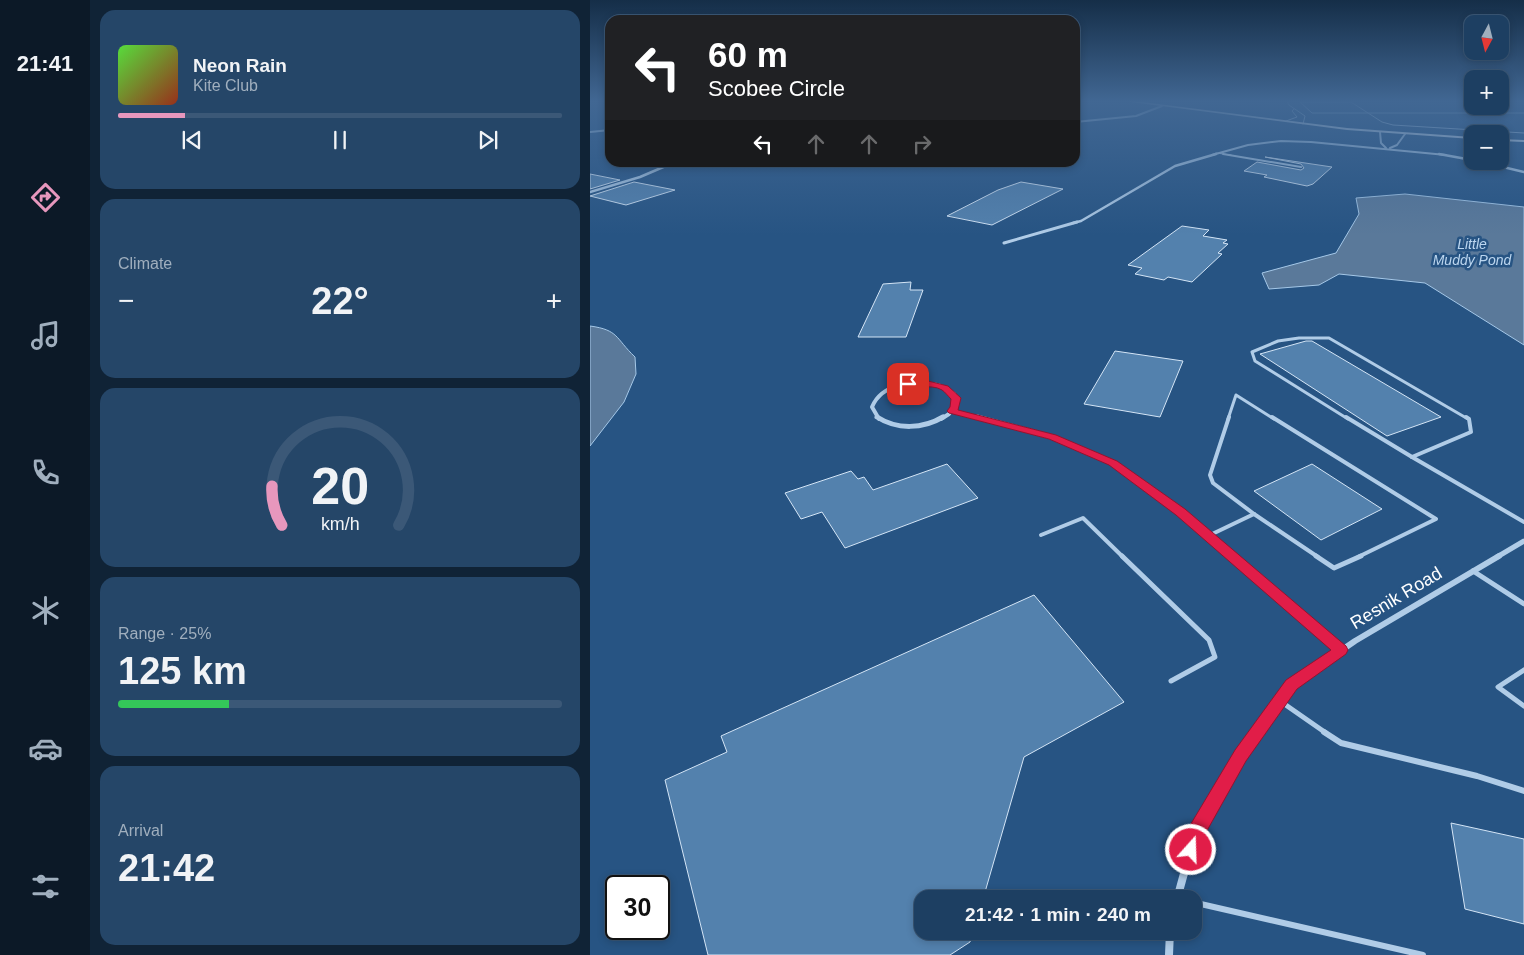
<!DOCTYPE html>
<html lang="en">
<head>
<meta charset="utf-8">
<style>
  body { margin:0; font-family:Helvetica,sans-serif; background:#254668; color:#f1f3f6; height:100vh; display:flex; flex-direction:column; font-size:19px; white-space:nowrap }
  * { box-sizing:border-box; margin:0 }
  p { font-size:16px; color:#a0afbe }
  .icon { flex:none; width:28px; height:28px; fill:none; stroke:currentColor; stroke-width:2; stroke-linecap:round; stroke-linejoin:round }
  .map { position:relative; flex:1; overflow:hidden }
  .sheet { display:flex; flex-direction:column; gap:10px; padding:10px; background:#102336; width:500px }
  .sheet>* { flex:none }
  .hud { position:absolute; left:15px; top:15px; width:475px; height:152px; border-radius:15px; box-shadow:0 2px 8px #0003,0 0 0 1px #3b5877; background:#202124; color:#fff; overflow:hidden }
  .needle { width:32px; rotate:187deg }
  .fabs { position:absolute; left:874px; top:15px; display:grid; gap:10px }
  .fabs a { display:grid; place-items:center; width:45px; height:45px; border-radius:10px; background:#1d3f62; box-shadow:0 2px 8px #0003,0 0 0 1px #3b5877; font-size:25px }
  .speed { position:absolute; left:15px; top:875px; display:flex; gap:10px; font-size:25px; font-weight:700; text-align:center }
  .speed>* { display:grid; place-content:center; width:65px; height:65px; border-radius:50%; background:#1d3f62; box-shadow:0 2px 8px #0003,0 0 0 1px #3b5877; line-height:1 }
  .speed .limit { border:2px solid #111; border-radius:8px; background:#fff; color:#111 }
  .pin { position:absolute; display:grid; place-items:center; width:42px; height:42px; color:#fff; margin:-21px; border-radius:10px; box-shadow:0 2px 8px #0006 }
  .me { position:absolute; width:55px; margin:-28px; rotate:20deg; stroke-linejoin:round; filter:drop-shadow(0 0 4px #0008) }
  .turn { display:flex; align-items:center; gap:18px; height:105px; padding:0 20px; font-size:22px }
  .turn .icon { width:65px; height:65px; stroke-width:2.5 }
  .turn b { display:block; font-size:35px; line-height:42px }
  .lanes { display:flex; align-items:center; height:48px; padding:0 20px; background:#0003; justify-content:center; gap:25px; direction:ltr }
  .lanes .off { opacity:.35 }
  .big { font-size:38px; font-weight:700; line-height:1.1 }
  .sheet .widget { flex:1; display:flex; flex-direction:column; justify-content:center; gap:8px; min-width:0; padding:0 18px; border-radius:15px; background:#254668 }
  .sheet .dial { align-items:center; gap:0 }
  .dial svg { height:130px; overflow:visible; fill:none; stroke:#3b5877; stroke-width:7; stroke-linecap:round; text-anchor:middle }
  .dial text { fill:#f1f3f6; stroke:none }
  .song { display:flex; align-items:center; gap:15px }
  .cover { width:60px; height:60px; border-radius:8px; background:linear-gradient(135deg,hsl(110 70% 55%),hsl(10 70% 35%)) }
  .played { height:5px; border-radius:2px; background:linear-gradient(90deg,#e797bd 15%,#3b5877 15%) }
  .keys { display:flex; justify-content:space-around; direction:ltr }
  .heat { display:flex; justify-content:space-between; align-items:center; font-size:28px; direction:ltr }
  .charge { height:8px; border-radius:4px; background:linear-gradient(90deg,#34c759 25%,#3b5877 0) }
  .trip { position:absolute; left:324px; top:890px; width:288px; height:50px; border-radius:15px; background:#1d3f62; box-shadow:0 2px 8px #0003,0 0 0 1px #3b5877; font-weight:700; line-height:50px; text-align:center }
  main { display:flex; flex:1; min-height:0 }
  .menu { display:flex; flex-direction:column; width:90px; justify-content:space-around; align-items:center; background:#0c1927; color:#a0afbe }
  .menu .icon { width:35px; height:35px }
  .menu .on { color:#e797bd }
  .menu b { font-size:22px; color:#f1f3f6 }
  .map>svg:first-child { display:block }
  .water { fill:#5a799a; stroke:#a5c8e8 }
  .building { fill:#5381ad; stroke:#d4e5f6 }
  .lines { fill:none; stroke-linecap:round; stroke-linejoin:round }
  .service-far5 { stroke:#b0cce7; stroke-width:1 }
  .service-far4 { stroke:#b0cce7; stroke-width:2 }
  .service-far3 { stroke:#b0cce7; stroke-width:3 }
  .service-far2 { stroke:#b0cce7; stroke-width:4 }
  .service-far1 { stroke:#b0cce7; stroke-width:5 }
  .service { stroke:#b0cce7; stroke-width:6 }
  .minor-far6 { stroke:#b0cce7; stroke-width:2 }
  .minor-far5 { stroke:#b0cce7; stroke-width:2.5 }
  .minor-far4 { stroke:#b0cce7; stroke-width:3 }
  .minor-far3 { stroke:#b0cce7; stroke-width:4 }
  .minor-far2 { stroke:#b0cce7; stroke-width:5 }
  .minor-far1 { stroke:#b0cce7; stroke-width:6 }
  .minor { stroke:#b0cce7; stroke-width:8 }
  .secondary { fill:#dae8f6; fill-rule:evenodd }
  .route { fill:#e11d48; stroke:#92132f }
  .labels { text-anchor:middle; dominant-baseline:central; stroke-width:5; stroke-linejoin:round; paint-order:stroke }
  .far-water-label { font-size:14px; font-style:italic; fill:#bcd6ef; stroke:#275483 }
  .near-street-label { font-size:18px; fill:#fff; stroke:#275483 }
</style>
</head>
<body>
<main>
<nav class="menu">
<b>21:41</b>
<svg class="icon on" aria-label="directions" viewBox="0 0 24 24"><path d="M12 3l9 9-9 9-9-9zM9 14v-3h6M13 9l2 2-2 2"/></svg>
<svg class="icon" aria-label="music" viewBox="0 0 24 24"><path d="M9 18V5l10-2v13"/><circle cx="6" cy="18" r="3"/><circle cx="16" cy="16" r="3"/></svg>
<svg class="icon" aria-label="phone" viewBox="0 0 24 24"><path d="M5 4h4l2 5-3 2q2 4 5 5l2-3 5 2v4C11 20 4 13 5 4z"/></svg>
<svg class="icon" aria-label="climate" viewBox="0 0 24 24"><path d="M12 3v18M4 7l16 10M4 17L20 7"/></svg>
<svg class="icon" aria-label="car" viewBox="0 0 24 24"><path d="M5 17H2v-5l4-1 3-4h7l3 4 3 1v5h-3M9 17h6M6 11h13"/><circle cx="7" cy="17" r="2"/><circle cx="17" cy="17" r="2"/></svg>
<svg class="icon" aria-label="filters" viewBox="0 0 24 24"><path d="M4 7h16M4 17h16"/><circle cx="9" cy="7" r="2"/><circle cx="15" cy="17" r="2"/></svg>
</nav>
<section class="sheet">
<div class="widget">
<div class="song"><i class="cover"></i><div><b>Neon Rain</b><p>Kite Club</p></div></div>
<div class="played"></div>
<div class="keys"><svg class="icon" aria-label="previous" viewBox="0 0 24 24"><path d="M18 5L8 12l10 7zM5 5v14"/></svg><svg class="icon" aria-label="pause" viewBox="0 0 24 24"><path d="M8 5v14M16 5v14"/></svg><svg class="icon" aria-label="next" viewBox="0 0 24 24"><path d="M6 5l10 7-10 7zM19 5v14"/></svg></div>
</div>
<div class="widget"><p>Climate</p>
<div class="heat"><a>−</a><b class="big">22°</b><a>+</a></div>
</div>
<div class="widget dial"><svg viewBox="0 0 100 80">
<path d="M14 69A42 42 0 1 1 86 69"/>
<path d="M14 69A42 42 0 0 1 8 45" stroke="#e797bd"/>
<text x="50" y="56" font-size="32" font-weight="700">20</text>
<text x="50" y="72" font-size="11">km/h</text>
</svg></div>
<div class="widget"><p>Range · 25%</p><b class="big">125 km</b><div class="charge"></div></div>
<div class="widget"><p>Arrival</p><b class="big">21:42</b></div>
</section>
<div class="map">
<svg width="934" height="955" viewBox="0 0 934 955">
  <rect width="100%" height="100%" fill="#275483"/>
  <g class="water">
    <polygon points="815,194 934,207 934,345 835,283 749,274 729,285 679,289 672,273 746,253 769,214 766,198"/>
    <path d="M0 326C29 330 25 338 45 357L46 374 34 402 0 446Z"/>
  </g>
  <g class="building">
    <polygon points="675,157 742,167 723,184 717,186 674,177 677,175 654,171 667,162 711,170 714,168 711,164"/>
    <polygon points="0,174 30,180 0,189"/>
    <polygon points="44,182 85,190 36,205 0,196"/>
    <polygon points="431,182 473,189 402,225 357,216 408,190"/>
    <polygon points="592,226 619,230 613,236 637,240 633,243 638,244 628,253 632,254 602,282 578,277 574,280 545,274 552,268 538,265"/>
    <polygon points="321,282 320,290 333,290 316,337 268,337 293,284"/>
    <polygon points="716,341 722,341 851,417 797,436 670,354"/>
    <polygon points="525,351 593,361 570,417 494,404"/>
    <polygon points="357,464 388,498 255,548 232,512 211,519 195,493 261,471 268,479 274,477 283,490"/>
    <polygon points="722,464 792,509 731,540 664,491"/>
    <polygon points="444,595 534,702 434,757 393,899 332,899 332,931 383,931 380,942 360,955 118,955 75,780 137,752 131,736"/>
    <polygon points="861,823 934,839 934,924 875,909"/>
  </g>
  <g class="lines">
    <g class="service-far5">
      <polyline points="697,101 699,105 715,116 713,124"/>
      <polyline points="761,102 792,122 803,125 934,133"/>
      <polyline points="762,102 710,102 722,113 934,113"/>
      <polyline points="897,106 909,112"/>
      <polyline points="696,121 707,117 702,111 704,109"/>
      <polyline points="626,153 641,155"/>
    </g>
    <polyline class="service-far4" points="633,154 711,167"/>
    <g class="service-far3">
      <polyline points="638,419 646,395 684,419"/>
      <polyline points="758,419 665,361 662,352 688,341 709,338 739,338 878,419"/>
    </g>
    <g class="service-far2">
      <polyline points="639,417 620,475 623,483 664,514"/>
      <polyline points="682,417 846,519 768,557"/>
      <polyline points="756,417 822,457"/>
      <polyline points="822,457 934,522"/>
      <polyline points="822,457 881,432 879,419 876,417"/>
      <polyline points="664,514 728,557"/>
      <polyline points="451,535 493,518 533,557"/>
      <polyline points="618,536 664,514"/>
    </g>
    <g class="service-far1">
      <polyline points="532,556 619,640 625,657 581,681"/>
      <polyline points="726,556 744,568 771,556"/>
      <polyline points="883,571 934,604"/>
      <polyline points="934,670 908,687 934,706"/>
      <polyline points="690,701 736,733"/>
    </g>
    <g class="service">
      <polyline points="734,732 751,743 887,776 934,791"/>
      <polyline points="602,902 833,955"/>
    </g>
    <g class="minor-far6">
      <polyline points="485,122 546,116 572,106"/>
      <polyline points="0,132 20,130"/>
      <polyline points="790,132 791,143 796,148"/>
      <polyline points="800,148 807,145 815,134"/>
      <polyline points="622,155 658,145 691,141 721,142 856,155"/>
    </g>
    <g class="minor-far5">
      <polyline points="849,154 882,160"/>
      <polyline points="888,161 934,172"/>
      <polyline points="0,192 50,177 85,162"/>
      <polyline points="483,223 491,221 585,166 626,154"/>
    </g>
    <polyline class="minor-far4" points="414,243 487,222"/>
    <g class="minor-far3">
      <polyline points="362,411 391,419"/>
      <path d="M289 419 282 407C292 383 324 380 347 385 353 386 359 391 364 394L365 405 359 414 351 419"/>
    </g>
    <g class="minor-far2">
      <path d="M287 417C307 430 333 429 353 417"/>
      <polyline points="387,417 462,437 523,463 591,512 643,557"/>
      <polyline points="907,557 934,541"/>
    </g>
    <g class="minor-far1">
      <polyline points="642,556 751,650"/>
      <polyline points="667,733 701,685 765,641 909,556"/>
    </g>
    <g class="minor">
      <polyline points="587,899 605,833 650,756 668,732"/>
      <polyline points="579,955 580,931"/>
    </g>
    <g class="secondary">
      <polygon points="545,101 757,128 882,137 882,139 757,130 533,101"/>
      <polygon points="910,139 934,140 934,142 910,141"/>
    </g>
  </g>
  <linearGradient id="sky" x2="0" y2="1"><stop stop-color="#152e48"/><stop offset="0.43" stop-color="#416793"/><stop offset="1" stop-color="#416793" stop-opacity="0"/></linearGradient>
  <rect width="934" height="235" fill="url(#sky)"/>
  <path class="route" d="M334 380 358 386 371 398 368 410 466 435 527 461 595 509 756 646 758 650 756 654 707 689 656 761 614 836 607 856 601 859 594 856 591 850 599 827 645 750 696 680 741 650 586 515 519 465 459 439 359 413 357 411 360 407 361 399C358 396 355 392 352 390 341 383 322 391 313 384L318 381Z"/>
  <g class="labels">
    <g class="far-water-label">
      <text x="882" y="244">Little<tspan x="882" dy="16">Muddy Pond</tspan></text>
    </g>
    <g class="near-street-label">
      <text transform="translate(806 598) rotate(-31)">Resnik Road</text>
    </g>
  </g>
</svg>
<div class="fabs">
<a><svg class="needle" viewBox="-14 -14 28 28"><path d="M0-13l5 13h-10z" fill="#e53935"/><path d="M0 13l5-13h-10z" fill="#a0afbe"/></svg></a>
<a>+</a>
<a>−</a>
</div>
<div class="speed"><div class="limit">30</div></div>
<div class="pin" style="left:318px;top:384px;background:#d93025"><svg class="icon" aria-label="arrive" viewBox="0 0 24 24"><path d="M6 21V4h12l-3 4 3 4H6"/></svg></div>
<svg class="me" style="left:601px;top:850px" viewBox="-20 -20 40 40"><circle r="17" fill="#e11d48" stroke="#fff" stroke-width="3"/><path d="M0-11L8 9 0 5-8 9z" fill="#fff"/></svg>
<div class="trip">21:42 · 1 min · 240 m</div>
<div class="hud">
<div class="turn"><svg class="icon" aria-label="left" viewBox="0 0 24 24"><path d="M17 20v-9H6M10 6l-5 5 5 5"/></svg><div><b>60 m</b>Scobee Circle</div></div>
<div class="lanes"><svg class="icon" aria-label="left" viewBox="0 0 24 24"><path d="M17 20v-9H6M10 6l-5 5 5 5"/></svg><svg class="icon off" aria-label="ahead" viewBox="0 0 24 24"><path d="M12 20V5M6 11l6-6 6 6"/></svg><svg class="icon off" aria-label="ahead" viewBox="0 0 24 24"><path d="M12 20V5M6 11l6-6 6 6"/></svg><svg class="icon off" aria-label="right" viewBox="0 0 24 24"><path d="M7 20v-9h11M14 6l5 5-5 5"/></svg></div>
</div>
</div>
</main>
</body>
</html>
